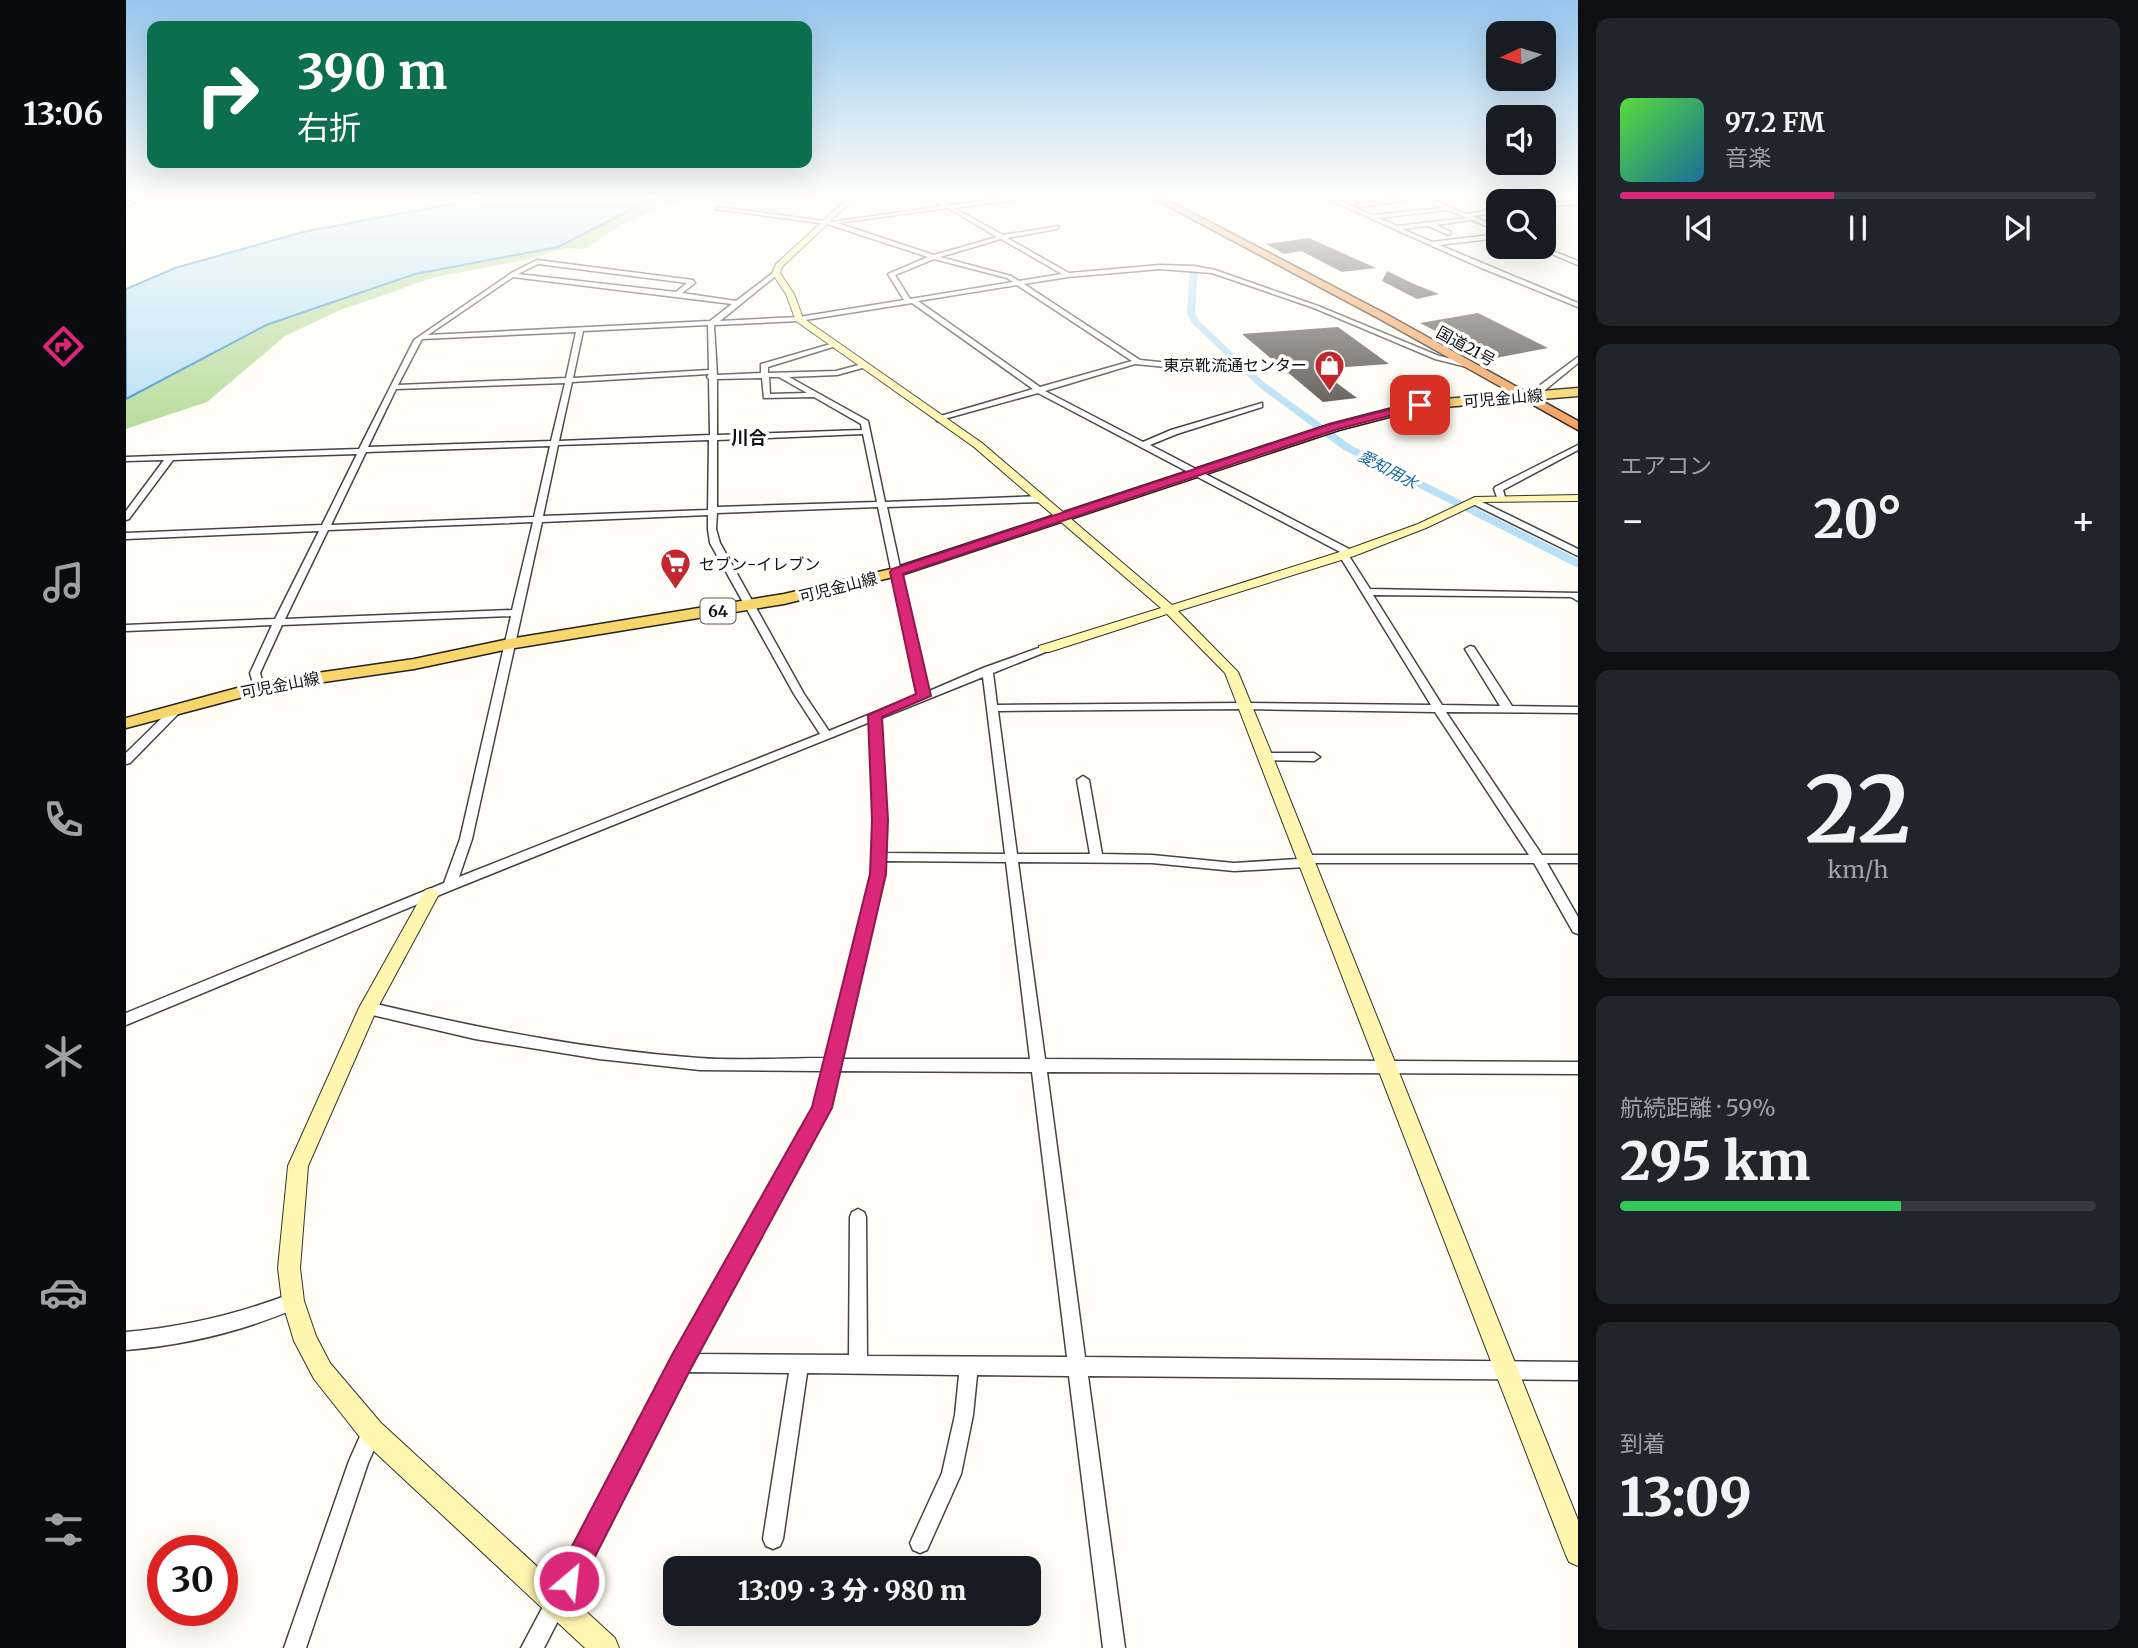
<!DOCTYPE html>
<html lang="ja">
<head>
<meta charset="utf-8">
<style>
  body { margin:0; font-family:Merriweather,"Noto Sans JP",serif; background:#20242c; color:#f1f3f6; height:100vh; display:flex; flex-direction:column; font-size:26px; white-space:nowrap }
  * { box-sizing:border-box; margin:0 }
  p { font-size:23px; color:#9ea1a6 }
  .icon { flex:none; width:38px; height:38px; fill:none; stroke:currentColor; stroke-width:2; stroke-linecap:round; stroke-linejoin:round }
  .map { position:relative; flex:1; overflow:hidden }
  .sheet { display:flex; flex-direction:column; gap:18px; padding:18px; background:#0d0f14; width:560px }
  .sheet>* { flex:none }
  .hud { position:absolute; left:21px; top:21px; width:665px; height:147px; border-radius:14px; box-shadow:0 7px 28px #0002; background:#0b6e4f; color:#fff; overflow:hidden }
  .needle { width:46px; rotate:266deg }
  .buttons { position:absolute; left:1360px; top:21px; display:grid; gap:14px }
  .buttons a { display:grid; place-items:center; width:70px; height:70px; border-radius:14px; background:#171b24; box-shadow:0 7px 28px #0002; font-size:35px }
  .speed { position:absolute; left:21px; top:1535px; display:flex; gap:14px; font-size:35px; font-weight:700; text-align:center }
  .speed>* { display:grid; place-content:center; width:91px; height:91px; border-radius:50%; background:#171b24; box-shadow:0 7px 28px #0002; line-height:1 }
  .speed .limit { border:10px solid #d22; background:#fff; color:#111 }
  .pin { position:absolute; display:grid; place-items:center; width:60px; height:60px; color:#fff; margin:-30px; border-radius:14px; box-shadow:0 4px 10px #0006 }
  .me { position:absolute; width:77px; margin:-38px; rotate:28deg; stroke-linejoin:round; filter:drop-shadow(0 0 5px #0008) }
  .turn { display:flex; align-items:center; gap:24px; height:147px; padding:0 35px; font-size:32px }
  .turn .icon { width:91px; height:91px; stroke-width:2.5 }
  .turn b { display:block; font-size:49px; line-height:60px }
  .big { font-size:52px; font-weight:800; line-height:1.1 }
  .sheet .widget { flex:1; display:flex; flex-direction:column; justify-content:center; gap:10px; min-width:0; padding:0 24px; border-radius:14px; background:#20242c }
  .sheet .dial { align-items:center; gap:0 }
  .dial b { font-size:91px; line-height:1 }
  .song { display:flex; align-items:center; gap:21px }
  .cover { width:84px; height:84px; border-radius:10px; background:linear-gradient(135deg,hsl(110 70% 55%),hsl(200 70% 35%)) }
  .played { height:7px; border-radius:4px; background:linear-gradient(90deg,#db2777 45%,#363941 45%) }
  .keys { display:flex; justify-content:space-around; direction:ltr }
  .heat { display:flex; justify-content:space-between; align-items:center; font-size:38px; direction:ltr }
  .charge { height:10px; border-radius:5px; background:linear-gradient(90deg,#34c759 59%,#363941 0) }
  .trip { position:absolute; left:537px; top:1556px; width:378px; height:70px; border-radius:14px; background:#171b24; box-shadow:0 7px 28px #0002; font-weight:800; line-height:70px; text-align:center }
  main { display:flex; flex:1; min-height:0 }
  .menu { display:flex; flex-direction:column; width:126px; justify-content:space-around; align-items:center; background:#090b0e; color:#9ea1a6 }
  .menu .icon { width:49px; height:49px }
  .menu .current { color:#db2777 }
  .menu b { font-size:32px; color:#f1f3f6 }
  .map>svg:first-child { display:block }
  .forest { fill:#b9dc9c }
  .water { fill:#b9e0f7; stroke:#3f96cf; stroke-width:2 }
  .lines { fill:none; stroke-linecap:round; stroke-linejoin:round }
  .canal { fill:#b9e0f7; fill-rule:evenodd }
  .building { fill:#5a524d }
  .street-casing { stroke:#444; stroke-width:3 }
  .secondary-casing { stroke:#333; stroke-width:2 }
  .primary-casing { stroke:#222; stroke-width:3 }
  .highway-casing { stroke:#222; stroke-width:3 }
  .street { fill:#fff; fill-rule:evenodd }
  .secondary { fill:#fff6b0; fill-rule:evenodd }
  .primary { fill:#f9d66b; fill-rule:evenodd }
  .highway { fill:#f5a25d; fill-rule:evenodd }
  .route { fill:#db2777; stroke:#8e194d; stroke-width:2 }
  .labels { text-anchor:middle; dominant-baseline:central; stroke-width:7; stroke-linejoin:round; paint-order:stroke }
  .far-street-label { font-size:16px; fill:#111; stroke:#fff }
  .far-poi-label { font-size:16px; fill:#111; stroke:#fff; text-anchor:end }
  .far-water-label { font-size:16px; font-style:italic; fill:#1768a6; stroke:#fff }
  .shield { fill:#fff; stroke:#585858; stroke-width:2 }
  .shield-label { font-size:16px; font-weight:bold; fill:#111 }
  .far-quarter-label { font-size:18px; font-weight:bold; fill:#111; stroke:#fff }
</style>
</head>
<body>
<main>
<nav class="menu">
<b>13:06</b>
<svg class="icon current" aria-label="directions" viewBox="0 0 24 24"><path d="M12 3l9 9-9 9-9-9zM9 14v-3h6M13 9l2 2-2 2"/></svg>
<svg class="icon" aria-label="music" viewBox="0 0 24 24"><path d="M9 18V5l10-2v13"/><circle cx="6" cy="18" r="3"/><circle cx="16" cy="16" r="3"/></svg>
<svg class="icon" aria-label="phone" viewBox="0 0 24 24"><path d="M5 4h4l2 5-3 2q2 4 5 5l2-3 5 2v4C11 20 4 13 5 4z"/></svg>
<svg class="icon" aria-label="climate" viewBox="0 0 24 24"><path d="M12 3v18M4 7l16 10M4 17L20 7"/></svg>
<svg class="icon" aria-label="car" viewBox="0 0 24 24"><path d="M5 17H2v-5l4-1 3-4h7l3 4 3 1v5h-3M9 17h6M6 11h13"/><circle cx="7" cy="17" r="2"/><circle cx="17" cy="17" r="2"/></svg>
<svg class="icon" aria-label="filters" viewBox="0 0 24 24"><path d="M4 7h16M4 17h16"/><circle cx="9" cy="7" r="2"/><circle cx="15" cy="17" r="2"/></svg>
</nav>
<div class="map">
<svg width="1452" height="1648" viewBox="0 0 1452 1648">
  <rect width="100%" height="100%" fill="#fffdf5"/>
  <polygon class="forest" points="529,196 677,196 651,213 612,208 581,198 565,198 537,206 496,225 458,249 440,248 399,260 309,277 212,311 159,336 81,402 0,429 0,399 140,325 289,274 432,247"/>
  <polygon class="water" points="367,196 531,196 432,247 289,274 140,325 0,399 0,289 49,268 177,232"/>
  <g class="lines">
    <polygon class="canal" points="1068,267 1072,269 1069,313 1074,322 1139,383 1226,446 1452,559 1452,568 1218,450 1133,387 1066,323 1061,313 1064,269"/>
  </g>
  <g class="building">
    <polygon points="1183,238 1250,268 1216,272 1175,251 1158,254 1140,244"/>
    <polygon points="1261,271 1288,284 1313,294 1291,299 1256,281"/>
    <polygon points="1352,313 1422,348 1364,359 1294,323"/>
    <polygon points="1212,327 1263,364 1192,369 1231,398 1197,402 1116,334"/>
  </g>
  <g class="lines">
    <defs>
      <g id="street">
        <polygon points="14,196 21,196 0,207 0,203"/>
        <path d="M801 196H808L824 205 890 197 888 200 828 208 877 235 933 226 931 229 881 238 943 273 1034 265 1068 266 1089 270 1192 306 1313 356 1348 364 1349 366 1345 368 1309 359 1188 308 1086 273 1034 269 942 277 898 284 1014 360 1082 367 1128 362 1129 364 1125 366 1082 371 1009 364 919 391 1017 442 1045 430 1136 403V407L1051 434 1024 445 1227 551V555L1223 556 1244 589 1452 593V601L1445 597 1247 595 1316 705 1374 706 1339 649 1344 646 1348 647 1386 706 1452 707V713L1320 712 1416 855H1452V863H1421L1452 917V934L1447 932 1408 863H1186L1180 867 1108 871 1026 863 892 862 919 1059 1452 1062V1074L921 1072 959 1357 1452 1362V1380L962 1376 999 1648H977L943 1376 851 1375 847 1415 835 1474 801 1550 794 1553 787 1550 784 1543 816 1473 829 1415 833 1375 681 1373 657 1539 654 1546 647 1549 640 1546 637 1539 663 1373 560 1372 418 1648H395L549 1357 689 1107 697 1071 574 1070 473 1059 349 1039 242 1014 237 1012 235 1008 237 1004 242 1002C351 1028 461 1050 573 1058 615 1061 658 1058 700 1058L746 874 748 820 744 722 328 889 0 1025V1013L318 883 334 839 385 616 156 625 134 673 138 688 137 690H129L124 673 146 625 0 631V625L149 619 193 531 0 539V533L196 525 231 454 47 460 3 519 0 520V511L38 460 0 461V457L233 449 288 340 387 272 411 260 567 280 569 283 556 293 610 301 648 272H652V274L594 321 673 317 778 300 762 274 802 257 701 224 590 209 593 207 706 222 817 206ZM822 208 871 237 808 255 711 223ZM875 239 936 274 893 281 885 276 814 257ZM808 259 881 278 887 282 784 299 769 275ZM412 264 561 283 550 292 392 274ZM387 277 606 304 584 321 302 335ZM891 285 1006 361 914 387 792 301ZM786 303 907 389 811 417V421L912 393 1216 553 1213 555 1305 705 1119 703 871 705 867 673 922 651V647L918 646 857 668 801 692 761 507 916 502 920 499 916 496 759 502 742 421 663 377 711 375 740 367V363L710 371 642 373V367L710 346V344L708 343 635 364V373L591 375 588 325 673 321ZM582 325 583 370 447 378 457 331ZM450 332 440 378 272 385 296 339ZM583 374 581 377 583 379 584 435 433 441 446 382ZM643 377H653L681 393 644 394ZM636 378 638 398 688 397 735 424 736 430 591 435V379ZM439 383 425 441 242 447 270 389ZM737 434 751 502 591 507V440ZM583 440 582 510 417 516 432 445ZM424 446 408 517 205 525 240 452ZM752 507 791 695 703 731 678 694 594 543 590 529 591 513ZM582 515V529L584 543 668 694 694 734 333 877 346 839 416 522ZM407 522 386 610 159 619 202 530ZM857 677 879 854 759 853 760 820 755 718ZM1119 709 1309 712 1403 855H1178L1172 859 1108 863 1026 855 976 854 963 780 957 776 951 780 964 854H891L872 711ZM759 861 880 862 904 1059H715L758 874ZM712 1071 906 1072 941 1357 741 1356 740 1217 738 1212 732 1209 726 1212 724 1217 723 1355 570 1354 701 1113Z"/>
        <path d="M1195 196H1203L1246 215 1317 208 1290 196H1298L1340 214 1372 209V213L1346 216 1372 227V231L1346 220 1310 225 1325 232 1323 235 1302 226 1276 229 1306 242 1372 234V238L1313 245 1452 303V307L1353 267ZM1322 210 1341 218 1271 226 1252 218Z"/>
        <polygon points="1221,196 1229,196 1243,202 1273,199 1267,196 1275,196 1282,200 1234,207 1231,205 1236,203"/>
        <polygon points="1452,200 1452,204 1418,207 1418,204"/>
        <polygon points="1409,247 1417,247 1452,261 1452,265"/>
        <polygon points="1452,357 1452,363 1419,390 1413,390 1413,386"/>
        <polygon points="1452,445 1452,450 1377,490 1379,497 1378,499 1371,497 1368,489 1369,487"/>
        <polygon points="1348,498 1452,549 1452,556 1345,503 1344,501"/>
        <polygon points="52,705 56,706 57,708 56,710 4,763 0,764 0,753 48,706"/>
        <polygon points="1140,753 1188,753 1194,757 1188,761 1136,760 1134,757"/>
        <path d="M167 1293 173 1295 176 1301 173 1307C118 1331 60 1345 0 1350V1332C58 1327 113 1314 167 1293Z"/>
        <polygon points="246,1422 253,1425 256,1432 242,1463 180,1648 158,1648 223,1461 239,1425"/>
      </g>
      <g id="secondary">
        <polygon points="724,196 731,196 656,267 654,273 668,294 677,318 856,443 1046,605 1220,550 1292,524 1349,497 1452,495 1452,501 1355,502 1300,528 1228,556 1052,611 1112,672 1147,757 1452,1520 1452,1566 1443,1562 1439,1553 1099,673 1041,614 923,652 913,652 913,646 1035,608 848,447 670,321 660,294 646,273 650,264"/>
        <polygon points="305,888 311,890 313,894 251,1009 182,1166 174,1268 178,1301 190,1336 204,1363 255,1423 489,1638 493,1648 459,1648 237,1441 188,1379 168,1341 156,1301 152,1268 162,1166 233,1008 299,890"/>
      </g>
      <polygon id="primary" points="1452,388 1452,396 1294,409 1213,430 775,575 658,604 383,649 288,669 177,685 117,697 0,728 0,718 115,687 177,675 288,659 383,639 658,594 765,569 1205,424 1294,401"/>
      <polygon id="highway" points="1023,196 1034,196 1260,314 1452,421 1452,430 1252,318"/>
    </defs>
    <use href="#street" class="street-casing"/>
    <use href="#secondary" class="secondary-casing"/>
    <use href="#primary" class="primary-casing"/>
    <use href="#highway" class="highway-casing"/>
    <use href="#street" class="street"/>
    <use href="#secondary" class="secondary"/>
    <use href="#primary" class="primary"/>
    <use href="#highway" class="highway"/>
  </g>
  <linearGradient id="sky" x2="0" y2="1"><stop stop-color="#95c6ee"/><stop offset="0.46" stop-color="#fffefa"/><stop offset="1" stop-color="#fffefa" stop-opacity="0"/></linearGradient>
  <rect width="1452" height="427" fill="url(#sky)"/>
  <polygon class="route" points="1294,402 1299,405 1298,407 1212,429 777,574 805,696 756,717 762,820 760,874 706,1108 563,1372 452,1590 443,1594 433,1590 429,1581 433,1571 546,1355 686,1107 744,874 746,820 742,715 790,694 764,572 766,569 1205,424"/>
  <defs>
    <symbol id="shop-pin" viewBox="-11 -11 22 30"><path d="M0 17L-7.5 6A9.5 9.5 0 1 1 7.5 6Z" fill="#c4262e" stroke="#fff"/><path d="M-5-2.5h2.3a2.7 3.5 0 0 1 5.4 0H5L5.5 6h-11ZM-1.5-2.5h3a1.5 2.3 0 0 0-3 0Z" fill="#fff"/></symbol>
    <symbol id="supermarket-pin" viewBox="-11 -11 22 30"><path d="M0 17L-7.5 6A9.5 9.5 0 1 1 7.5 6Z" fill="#c4262e" stroke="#fff"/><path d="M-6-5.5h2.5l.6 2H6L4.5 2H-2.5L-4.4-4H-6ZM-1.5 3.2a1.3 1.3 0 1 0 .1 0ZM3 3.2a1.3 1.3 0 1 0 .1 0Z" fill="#fff"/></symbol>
  </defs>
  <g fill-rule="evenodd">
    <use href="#shop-pin" x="1186" y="348" width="35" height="47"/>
    <use href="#supermarket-pin" x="532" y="546" width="35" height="47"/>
  </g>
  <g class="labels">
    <g class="far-street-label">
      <text transform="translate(1340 346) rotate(29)">国道21号</text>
      <text transform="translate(1377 398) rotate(-5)">可児金山線</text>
      <text transform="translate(712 587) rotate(-14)">可児金山線</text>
      <text transform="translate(154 685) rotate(-11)">可児金山線</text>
    </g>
    <g class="far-poi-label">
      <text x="1181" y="365">東京靴流通センター</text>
      <text x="573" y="564" text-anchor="start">セブン-イレブン</text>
    </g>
    <g class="far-water-label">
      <text transform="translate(1262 469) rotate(28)">愛知用水</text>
    </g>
    <rect class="shield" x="574.5" y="598.5" width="35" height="25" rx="5"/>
    <g class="shield-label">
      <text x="592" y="611">64</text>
    </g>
    <g class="far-quarter-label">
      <text x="623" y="437">川合</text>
    </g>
  </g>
</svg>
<div class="buttons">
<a><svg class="needle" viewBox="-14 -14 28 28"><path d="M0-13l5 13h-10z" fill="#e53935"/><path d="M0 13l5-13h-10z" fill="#9ea1a6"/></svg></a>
<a><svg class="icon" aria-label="sound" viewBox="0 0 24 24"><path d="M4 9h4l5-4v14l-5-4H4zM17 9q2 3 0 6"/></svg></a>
<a><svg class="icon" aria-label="search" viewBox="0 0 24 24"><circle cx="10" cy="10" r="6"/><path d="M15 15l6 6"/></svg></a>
</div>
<div class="speed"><div class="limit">30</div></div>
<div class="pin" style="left:1294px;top:405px;background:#d93025"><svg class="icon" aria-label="arrive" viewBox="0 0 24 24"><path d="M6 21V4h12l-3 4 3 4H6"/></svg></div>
<svg class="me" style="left:443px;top:1581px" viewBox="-20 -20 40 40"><circle r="17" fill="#db2777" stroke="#fff" stroke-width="3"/><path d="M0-11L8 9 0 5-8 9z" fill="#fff"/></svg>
<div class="trip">13:09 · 3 分 · 980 m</div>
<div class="hud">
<div class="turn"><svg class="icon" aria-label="right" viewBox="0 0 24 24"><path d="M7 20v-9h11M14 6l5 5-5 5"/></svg><div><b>390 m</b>右折</div></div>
</div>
</div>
<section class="sheet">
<div class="widget">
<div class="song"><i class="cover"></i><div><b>97.2 FM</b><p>音楽</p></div></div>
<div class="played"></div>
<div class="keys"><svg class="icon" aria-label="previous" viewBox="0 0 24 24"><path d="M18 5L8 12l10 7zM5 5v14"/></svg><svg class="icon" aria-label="pause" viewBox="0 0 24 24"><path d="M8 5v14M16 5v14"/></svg><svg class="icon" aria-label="next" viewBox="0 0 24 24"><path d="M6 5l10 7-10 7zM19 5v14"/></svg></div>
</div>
<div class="widget"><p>エアコン</p>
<div class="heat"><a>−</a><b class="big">20°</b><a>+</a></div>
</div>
<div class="widget dial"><b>22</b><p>km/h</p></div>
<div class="widget"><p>航続距離 · 59%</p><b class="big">295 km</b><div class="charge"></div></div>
<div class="widget"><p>到着</p><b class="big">13:09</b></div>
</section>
</main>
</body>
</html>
